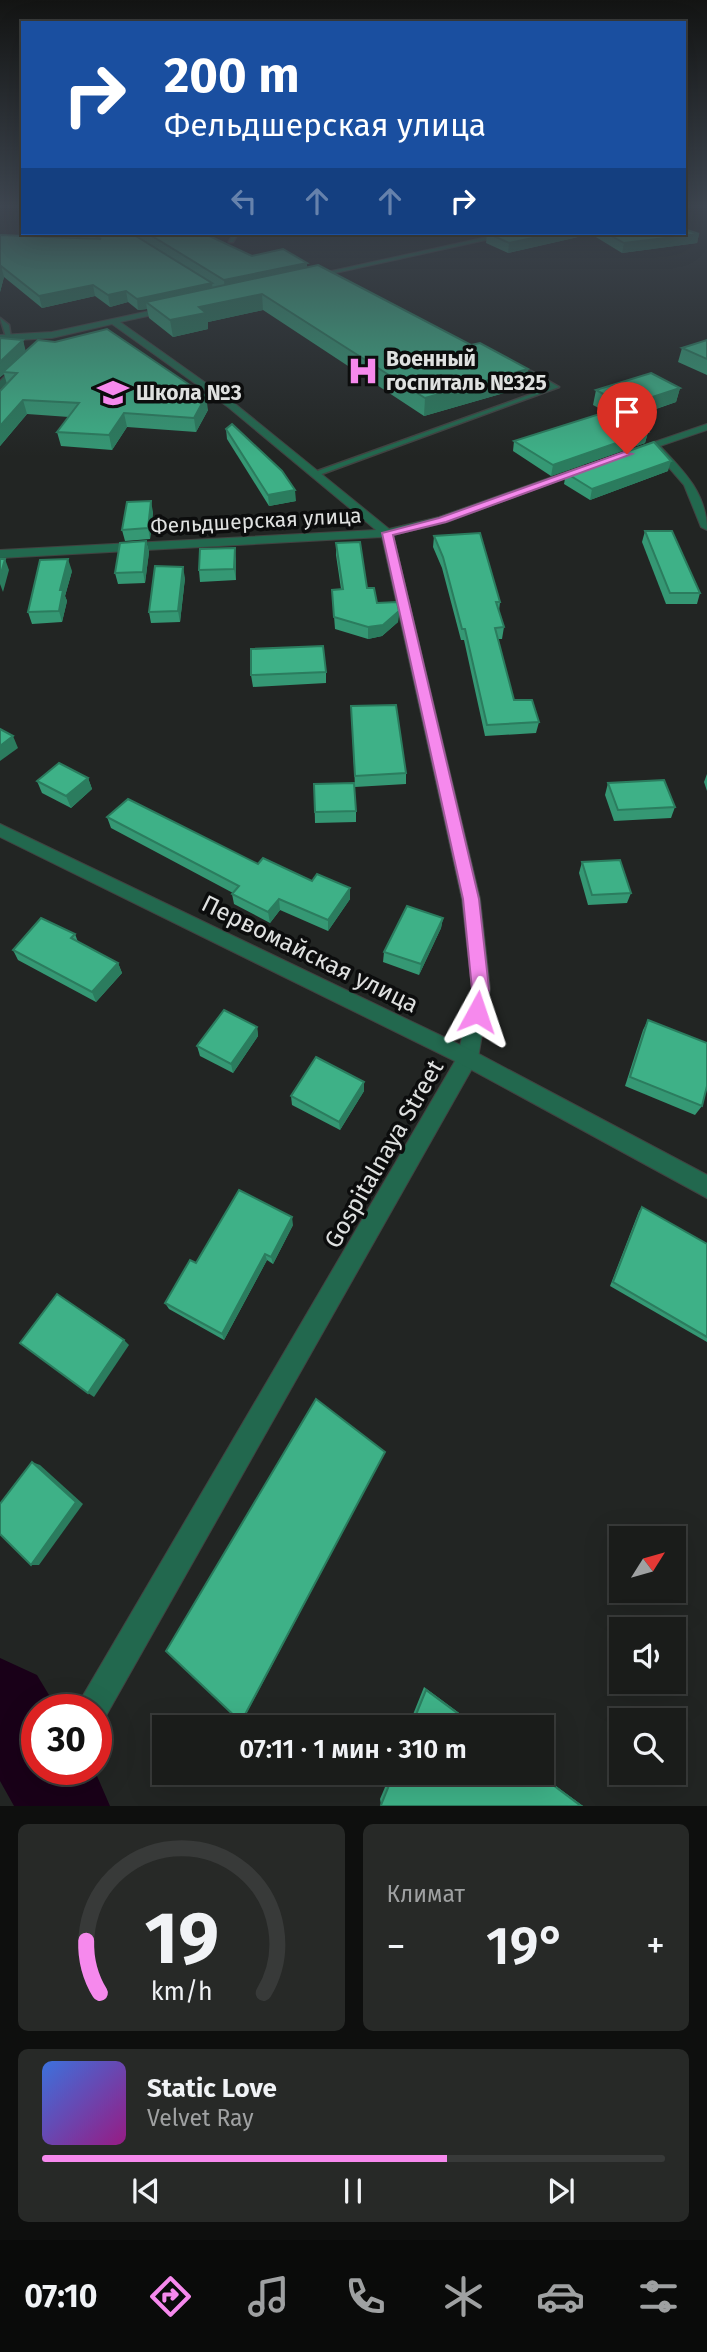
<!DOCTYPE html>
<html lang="ru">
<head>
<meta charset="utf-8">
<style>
  body { margin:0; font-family:"Fira Sans",sans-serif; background:#272927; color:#f1f3f6; height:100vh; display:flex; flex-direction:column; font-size:26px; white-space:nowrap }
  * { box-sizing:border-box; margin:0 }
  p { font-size:23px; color:#9fa1a2 }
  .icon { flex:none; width:38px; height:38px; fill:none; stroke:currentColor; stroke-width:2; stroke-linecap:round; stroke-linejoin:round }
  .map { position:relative; height:1806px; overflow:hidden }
  .details { display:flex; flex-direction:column; gap:18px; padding:18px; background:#0e0f0e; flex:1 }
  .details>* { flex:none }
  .banner { position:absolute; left:21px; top:21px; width:665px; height:214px; border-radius:0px; box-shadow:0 7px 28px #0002,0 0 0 2px #383a39; background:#1a4fa0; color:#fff; overflow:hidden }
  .needle { width:46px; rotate:53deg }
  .fabs { position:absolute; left:609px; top:1526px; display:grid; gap:14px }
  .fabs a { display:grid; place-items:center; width:77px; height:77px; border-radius:0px; background:#1a1c1a; box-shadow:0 7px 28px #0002,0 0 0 2px #383a39; font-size:35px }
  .speed { position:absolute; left:21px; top:1694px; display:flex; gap:14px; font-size:35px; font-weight:700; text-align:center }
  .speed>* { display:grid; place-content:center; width:91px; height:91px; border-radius:50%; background:#1a1c1a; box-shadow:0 7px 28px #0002,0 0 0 2px #383a39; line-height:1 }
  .speed .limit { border:10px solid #d22; background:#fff; color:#111 }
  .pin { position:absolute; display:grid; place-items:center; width:60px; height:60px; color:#fff; margin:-72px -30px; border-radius:50% 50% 50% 0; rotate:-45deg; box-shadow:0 0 7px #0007 }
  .pin .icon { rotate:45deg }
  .me { position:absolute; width:77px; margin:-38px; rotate:5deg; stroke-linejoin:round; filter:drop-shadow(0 0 5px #0008) }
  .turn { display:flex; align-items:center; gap:24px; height:147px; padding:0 28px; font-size:32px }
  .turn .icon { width:91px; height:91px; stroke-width:2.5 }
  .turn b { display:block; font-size:49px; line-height:60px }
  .lanes { display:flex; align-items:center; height:66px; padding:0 28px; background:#0003; justify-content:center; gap:35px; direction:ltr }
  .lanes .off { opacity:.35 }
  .big { font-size:52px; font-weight:600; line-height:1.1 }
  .details .widget { flex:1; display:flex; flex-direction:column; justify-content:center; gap:10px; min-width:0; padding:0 24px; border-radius:10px; background:#272927 }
  .details .dial { align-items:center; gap:0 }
  .dial svg { height:182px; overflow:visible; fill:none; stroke:#383a39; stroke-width:7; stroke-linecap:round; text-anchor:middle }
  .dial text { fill:#f1f3f6; stroke:none }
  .song { display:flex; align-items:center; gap:21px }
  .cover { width:84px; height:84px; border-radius:10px; background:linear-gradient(135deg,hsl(220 70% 55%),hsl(310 70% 35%)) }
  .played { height:7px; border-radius:4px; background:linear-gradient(90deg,#f689ed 65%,#383a39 65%) }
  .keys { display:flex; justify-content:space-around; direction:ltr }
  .heat { display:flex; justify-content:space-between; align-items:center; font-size:38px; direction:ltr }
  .details .tiles { flex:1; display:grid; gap:18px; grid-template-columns:1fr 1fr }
  .widget:last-child { grid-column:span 2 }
  .trip { position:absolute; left:152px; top:1715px; width:402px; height:70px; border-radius:0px; background:#1a1c1a; box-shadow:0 7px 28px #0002,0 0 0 2px #383a39; font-weight:600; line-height:70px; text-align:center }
  .dock { display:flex; height:112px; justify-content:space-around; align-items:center; background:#0a0b0a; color:#9fa1a2 }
  .dock .icon { width:49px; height:49px }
  .dock .current { color:#f689ed }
  .dock b { font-size:32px; color:#f1f3f6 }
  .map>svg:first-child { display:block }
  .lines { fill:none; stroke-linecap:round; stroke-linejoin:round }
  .river { fill:#190018; fill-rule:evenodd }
  .service-casing { stroke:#404341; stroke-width:3 }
  .minor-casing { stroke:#404341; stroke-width:2 }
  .tertiary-casing { stroke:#404341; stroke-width:2 }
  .service { fill:#22684e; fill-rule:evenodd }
  .minor { fill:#22684e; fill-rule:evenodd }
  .tertiary { fill:#22684e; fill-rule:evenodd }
  .wall { fill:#359874 }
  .shaded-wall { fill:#2b7c5e }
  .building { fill:#3eb187; stroke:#2b7c5e; stroke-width:2 }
  .route { fill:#f689ed; stroke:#a0599a; stroke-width:2 }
  .labels { text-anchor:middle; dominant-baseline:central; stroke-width:7; stroke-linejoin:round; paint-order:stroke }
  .far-poi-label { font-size:21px; font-weight:bold; fill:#dfe1e0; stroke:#0c0d0d; text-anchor:start }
  .far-street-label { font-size:21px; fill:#dfe1e0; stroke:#0c0d0d }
  .street-label { font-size:24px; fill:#dfe1e0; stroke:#0c0d0d }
</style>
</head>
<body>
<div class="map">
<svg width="707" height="1806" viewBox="0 0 707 1806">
  <rect width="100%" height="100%" fill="#222523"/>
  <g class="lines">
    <polygon class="river" points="0,1658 37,1675 58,1710 37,1710 37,1769 94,1769 110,1806 14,1806 0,1781"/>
    <defs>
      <g id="service">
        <polygon points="234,233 238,233 233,242 229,242"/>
        <polygon points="0,318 9,325 11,338 6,337"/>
        <polygon points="527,371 531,371 559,387 319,475 312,473 551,387 527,373"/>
      </g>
      <g id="minor">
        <polygon points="505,233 518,233 308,279 304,277"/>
        <polygon points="168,307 171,311 120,322 234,403 389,529 439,517 583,466 592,468 447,522 393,535 480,899 490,989 478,1058 103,1721 96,1723 96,1710 77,1710 81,1699 458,1056 472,989 462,899 382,537 0,558 0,550 376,530 228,407 112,324 52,338 0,341 0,335 52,332"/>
        <polygon points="19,362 27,364 0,389 0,381"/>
        <path d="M707 424V430L660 446C684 471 707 494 707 530L701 527 684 485 652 448 633 454 628 451Z"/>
      </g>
      <polygon id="tertiary" points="0,824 475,1052 707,1175 707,1198 461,1064 0,837"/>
    </defs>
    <use href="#service" class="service-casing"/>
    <use href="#minor" class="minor-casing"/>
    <use href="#tertiary" class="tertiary-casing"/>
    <use href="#service" class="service"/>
    <use href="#minor" class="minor"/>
    <use href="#tertiary" class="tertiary"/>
  </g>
  <g class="wall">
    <polygon points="72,233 203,233 252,256 307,263 307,267 471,345 528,369 525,387 424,416 263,310 208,322 208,329 173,337 149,318 147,309 138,310 128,302 110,307 95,296 42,308 4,277 0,292 0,235 82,239"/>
    <polygon points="464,233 684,233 699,234 697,243 622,253 591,234 508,253 486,243 487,234 474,237"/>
    <polygon points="0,338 23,340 25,352 208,410 196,432 127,427 112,450 61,446 57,432 69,417 27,414 0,446 0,391 7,384 4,374 0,377"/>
    <polygon points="707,340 707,375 678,362 682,348"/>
    <polygon points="680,388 676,402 625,420 648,432 645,443 551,476 513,451 514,441 606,412 593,405 596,390"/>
    <polygon points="226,429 296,501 269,506 227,439"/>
    <polygon points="668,471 590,500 564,484 566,473"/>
    <polygon points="153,512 150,539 125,541 122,530"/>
    <polygon points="645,531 700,593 697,604 666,604 642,542"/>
    <polygon points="434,536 500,602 499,611 504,627 502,639 498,639 514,700 539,722 536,733 485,736 464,640 461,640 442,568 433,547"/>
    <polygon points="146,541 149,552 145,583 118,584 115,573"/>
    <polygon points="336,543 377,603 399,611 398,622 382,636 368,639 335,629 332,590 341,589 336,555"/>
    <polygon points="236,559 236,580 200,582 199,570"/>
    <polygon points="72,571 65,596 67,601 62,622 32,624 28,612"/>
    <polygon points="185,578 180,622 151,623 149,612"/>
    <polygon points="326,672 326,683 253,687 251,675"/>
    <polygon points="351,706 406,773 406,784 355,787"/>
    <polygon points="707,774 707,791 704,782"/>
    <polygon points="88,778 92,789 71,808 42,793 37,781"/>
    <polygon points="608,783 675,807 671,818 614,821 605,795"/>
    <polygon points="314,784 356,811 356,822 315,823"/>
    <polygon points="107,817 312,881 350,888 350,899 328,931 280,910 270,923 234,904 232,894 233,893 111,828"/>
    <polygon points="582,862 631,893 627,903 588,905 579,873"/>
    <polygon points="443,918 441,928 419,975 383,962 384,952"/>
    <polygon points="75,934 78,942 118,963 122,973 96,1002 18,960 13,950"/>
    <polygon points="648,1020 702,1106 695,1115 625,1086 643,1030"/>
    <polygon points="257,1027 258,1036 233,1073 200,1056 197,1046"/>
    <polygon points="364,1082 364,1091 340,1130 292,1105 291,1096"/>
    <polygon points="642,1207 707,1244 707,1342 610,1286 639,1211"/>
    <polygon points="293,1225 273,1264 267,1260 224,1340 169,1309 165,1303 196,1263"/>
    <polygon points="424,1687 478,1727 408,1727"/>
    <polygon points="391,1773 538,1773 583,1806 381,1805 380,1799"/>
  </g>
  <g class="shaded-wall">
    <polygon points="475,233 495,233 487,233 487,234 474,237"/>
    <polygon points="556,233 591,233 591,234 508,253 509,243"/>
    <polygon points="699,234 697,243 622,253 624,243"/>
    <polygon points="307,263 307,274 225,292 224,280"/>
    <polygon points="1,266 4,277 0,292 0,271"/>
    <polygon points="212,283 213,294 146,302 147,309 138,310 137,299"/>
    <polygon points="93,285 95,296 42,308 39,296"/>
    <polygon points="126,291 128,302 110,307 108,295"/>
    <polygon points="262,294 263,310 208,322 208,329 173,337 170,320 199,307"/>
    <polygon points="23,340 26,352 3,372 4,374 0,377 0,362"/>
    <polygon points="528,369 525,387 424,416 425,398"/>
    <polygon points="680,388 676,402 622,420 625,406"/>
    <polygon points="206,396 208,410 196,432 194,418"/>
    <polygon points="23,400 27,414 0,446 0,426"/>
    <polygon points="124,413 127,427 112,450 109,435"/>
    <polygon points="648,432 645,443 551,476 553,465"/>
    <polygon points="671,461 668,471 590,500 592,489"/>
    <polygon points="295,490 296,501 269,506 268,495"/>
    <polygon points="151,501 153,512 150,539 148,528"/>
    <polygon points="146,541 149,552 145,583 143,572"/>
    <polygon points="235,548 236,559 236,580 234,569"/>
    <polygon points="5,559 9,570 3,592 0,584 0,577"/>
    <polygon points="68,559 72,571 65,596 67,601 62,622 59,611 60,590"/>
    <polygon points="183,567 185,578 180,622 178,611"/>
    <polygon points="399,611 398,622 382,636 368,639 368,627"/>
    <polygon points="13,736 18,748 0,761 0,746"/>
    <polygon points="88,778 92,789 71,808 66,796"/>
    <polygon points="350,888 350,899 328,931 328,920"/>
    <polygon points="279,899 280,910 270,923 268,912"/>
    <polygon points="443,918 441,928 419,975 421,964"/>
    <polygon points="118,963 122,973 96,1002 92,992"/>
    <polygon points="257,1027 258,1036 233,1073 231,1064"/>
    <polygon points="364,1082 364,1091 340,1130 339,1122"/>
    <polygon points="292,1217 293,1225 273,1264 271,1257"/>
    <polygon points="265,1254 267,1260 224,1340 222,1334"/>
    <polygon points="124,1340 129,1345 94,1397 88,1393"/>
    <polygon points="385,1452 244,1718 241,1722"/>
    <polygon points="32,1462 40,1465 83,1504 39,1565 31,1565"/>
    <polygon points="424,1687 478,1727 476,1727 426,1690"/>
    <polygon points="537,1773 538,1773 583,1806 581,1806"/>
  </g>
  <g class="building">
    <polygon points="684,229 699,234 624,243 606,233 684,233"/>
    <polygon points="89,233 131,233 212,283 137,299 126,291 108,295 93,285 39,296 1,266 0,271 0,235 101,239"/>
    <polygon points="147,233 203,233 252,256 283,249 307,263 224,280"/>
    <polygon points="487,233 556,233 509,243"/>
    <polygon points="318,265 471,345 480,343 528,369 425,398 262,294 199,307 206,313 170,320 146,302"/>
    <polygon points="107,329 206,396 194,418 124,413 109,435 57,432 79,403 23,400 0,426 0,391 17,373 3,372 38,340 55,342"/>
    <polygon points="0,338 23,340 0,362"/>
    <polygon points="707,340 707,359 682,348"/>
    <polygon points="651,373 680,388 625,406 596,390"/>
    <polygon points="609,411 648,432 553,465 514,441"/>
    <polygon points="232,424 282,471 295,490 268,495 226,429"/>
    <polygon points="654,442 671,461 592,489 566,473"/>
    <polygon points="151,501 148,528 122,530 127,502"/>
    <polygon points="645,531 672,531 700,593 670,593"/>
    <polygon points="480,533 500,602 496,602 504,627 495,628 514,700 532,700 539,722 487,725 465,629 462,629 443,557 434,536"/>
    <polygon points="146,541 143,572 115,573 120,543"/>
    <polygon points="360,542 367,588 374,588 377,603 397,602 399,611 383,625 368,627 334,617 332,590 343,589 336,543"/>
    <polygon points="235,548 234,569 199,570 200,549"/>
    <polygon points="0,559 5,559 0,577"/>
    <polygon points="68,559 60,590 63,590 59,611 28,612 40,560"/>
    <polygon points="155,566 183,567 178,611 149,612"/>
    <polygon points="323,646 326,672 251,675 251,649"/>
    <polygon points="396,705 406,773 355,776 351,706"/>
    <polygon points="0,729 13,736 0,746"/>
    <polygon points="59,763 88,778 66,796 37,781"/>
    <polygon points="664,780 675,807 618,810 608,783"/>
    <polygon points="354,783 356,811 315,812 314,784"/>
    <polygon points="128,799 258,864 263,858 312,881 317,874 350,888 328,920 279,899 268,912 232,894 239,886 107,817"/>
    <polygon points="620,860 631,893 592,895 582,862"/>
    <polygon points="407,906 443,918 421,964 384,952"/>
    <polygon points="41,918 75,934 71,938 118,963 92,992 13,950"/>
    <polygon points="224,1010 257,1027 231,1064 197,1046"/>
    <polygon points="648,1020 707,1043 707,1086 702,1106 630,1077"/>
    <polygon points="316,1057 364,1082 339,1122 291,1096"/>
    <polygon points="239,1190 292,1217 271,1257 265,1254 222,1334 165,1303 190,1260 196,1263"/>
    <polygon points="642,1207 707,1244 707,1337 613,1282"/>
    <polygon points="57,1294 124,1340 88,1393 20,1343"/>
    <polygon points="316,1399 385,1452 241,1722 166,1651"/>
    <polygon points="32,1462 76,1502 31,1565 0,1534 0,1504"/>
    <polygon points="426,1690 476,1727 411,1727"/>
    <polygon points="394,1773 537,1773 581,1806 382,1806 381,1805"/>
  </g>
  <linearGradient id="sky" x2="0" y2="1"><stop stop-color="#131413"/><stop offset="0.45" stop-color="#3e4650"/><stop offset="1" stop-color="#3e4650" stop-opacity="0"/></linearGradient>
  <rect width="707" height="457" fill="url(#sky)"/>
  <polygon class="route" points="624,452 632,454 446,522 393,535 479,899 489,989 485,1012 477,1019 468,1012 472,989 463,899 382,533 439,518"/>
  <defs>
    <symbol id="hospital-bare" viewBox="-9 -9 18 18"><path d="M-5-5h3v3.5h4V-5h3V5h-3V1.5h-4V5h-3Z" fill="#f689ed" stroke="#0c0d0d" stroke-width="2.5" paint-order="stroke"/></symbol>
    <symbol id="school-bare" viewBox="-9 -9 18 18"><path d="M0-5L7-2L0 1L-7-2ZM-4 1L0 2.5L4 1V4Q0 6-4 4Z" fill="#f689ed" stroke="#0c0d0d" stroke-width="2.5" paint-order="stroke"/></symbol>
  </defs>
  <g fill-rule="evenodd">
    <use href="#hospital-bare" x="341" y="349" width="44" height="44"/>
    <use href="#school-bare" x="91" y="371" width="44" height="44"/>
  </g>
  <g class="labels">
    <g class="far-poi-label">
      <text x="386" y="359">Военный<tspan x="386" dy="24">госпиталь №325</tspan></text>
      <text x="136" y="393">Школа №3</text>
    </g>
    <g class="far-street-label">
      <text transform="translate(256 521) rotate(-3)">Фельдшерская улица</text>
    </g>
    <g class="street-label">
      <text transform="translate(310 954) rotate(26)">Первомайская улица</text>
      <text transform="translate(384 1154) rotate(-60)">Gospitalnaya Street</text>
    </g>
  </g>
</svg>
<div class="fabs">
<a><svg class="needle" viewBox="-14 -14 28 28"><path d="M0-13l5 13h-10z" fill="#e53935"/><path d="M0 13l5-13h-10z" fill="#9fa1a2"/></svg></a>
<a><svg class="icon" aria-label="sound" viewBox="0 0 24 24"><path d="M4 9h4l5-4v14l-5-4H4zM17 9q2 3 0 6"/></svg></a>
<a><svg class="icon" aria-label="search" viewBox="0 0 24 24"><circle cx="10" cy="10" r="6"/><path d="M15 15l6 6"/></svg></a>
</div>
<div class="speed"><div class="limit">30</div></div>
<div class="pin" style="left:627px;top:454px;background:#d93025"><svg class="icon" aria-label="arrive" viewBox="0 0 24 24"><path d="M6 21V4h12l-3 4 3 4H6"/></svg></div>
<svg class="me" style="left:477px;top:1012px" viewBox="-20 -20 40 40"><path d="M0-17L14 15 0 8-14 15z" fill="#f689ed" stroke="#fff" stroke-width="4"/></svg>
<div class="trip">07:11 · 1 мин · 310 m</div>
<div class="banner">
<div class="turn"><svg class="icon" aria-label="right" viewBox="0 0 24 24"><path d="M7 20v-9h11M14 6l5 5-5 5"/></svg><div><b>200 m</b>Фельдшерская улица</div></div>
<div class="lanes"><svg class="icon off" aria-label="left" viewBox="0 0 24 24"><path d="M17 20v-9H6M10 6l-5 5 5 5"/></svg><svg class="icon off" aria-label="ahead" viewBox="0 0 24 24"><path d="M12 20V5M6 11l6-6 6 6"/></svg><svg class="icon off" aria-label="ahead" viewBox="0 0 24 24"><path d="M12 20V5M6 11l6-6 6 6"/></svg><svg class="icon" aria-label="right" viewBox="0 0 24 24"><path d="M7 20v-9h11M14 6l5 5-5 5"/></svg></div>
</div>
</div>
<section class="details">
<div class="tiles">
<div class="widget dial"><svg viewBox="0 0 100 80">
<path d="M14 69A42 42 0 1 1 86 69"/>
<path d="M14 69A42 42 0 0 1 8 46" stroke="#f689ed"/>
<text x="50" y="56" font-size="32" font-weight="700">19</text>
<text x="50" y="72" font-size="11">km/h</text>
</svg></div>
<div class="widget"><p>Климат</p>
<div class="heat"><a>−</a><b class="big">19°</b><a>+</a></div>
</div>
<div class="widget">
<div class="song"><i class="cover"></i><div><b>Static Love</b><p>Velvet Ray</p></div></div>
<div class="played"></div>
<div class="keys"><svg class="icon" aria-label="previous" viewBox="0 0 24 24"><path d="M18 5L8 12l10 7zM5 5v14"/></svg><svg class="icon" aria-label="pause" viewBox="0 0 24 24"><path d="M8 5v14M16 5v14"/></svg><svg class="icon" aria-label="next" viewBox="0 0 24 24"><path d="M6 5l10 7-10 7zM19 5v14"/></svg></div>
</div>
</div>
</section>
<nav class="dock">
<b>07:10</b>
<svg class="icon current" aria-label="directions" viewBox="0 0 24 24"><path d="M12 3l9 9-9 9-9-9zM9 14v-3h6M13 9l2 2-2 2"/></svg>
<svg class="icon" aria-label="music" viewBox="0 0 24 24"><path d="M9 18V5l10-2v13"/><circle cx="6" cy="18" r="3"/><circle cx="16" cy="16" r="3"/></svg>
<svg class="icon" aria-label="phone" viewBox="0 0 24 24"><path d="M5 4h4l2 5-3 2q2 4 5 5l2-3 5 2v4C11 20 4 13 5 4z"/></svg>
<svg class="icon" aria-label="climate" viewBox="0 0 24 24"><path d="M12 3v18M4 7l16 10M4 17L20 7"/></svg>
<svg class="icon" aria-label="car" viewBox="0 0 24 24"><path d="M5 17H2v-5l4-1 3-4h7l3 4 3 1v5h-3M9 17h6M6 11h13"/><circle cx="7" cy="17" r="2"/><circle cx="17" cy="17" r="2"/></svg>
<svg class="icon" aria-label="filters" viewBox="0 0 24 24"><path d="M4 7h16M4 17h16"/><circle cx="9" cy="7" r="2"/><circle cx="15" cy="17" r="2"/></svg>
</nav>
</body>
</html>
